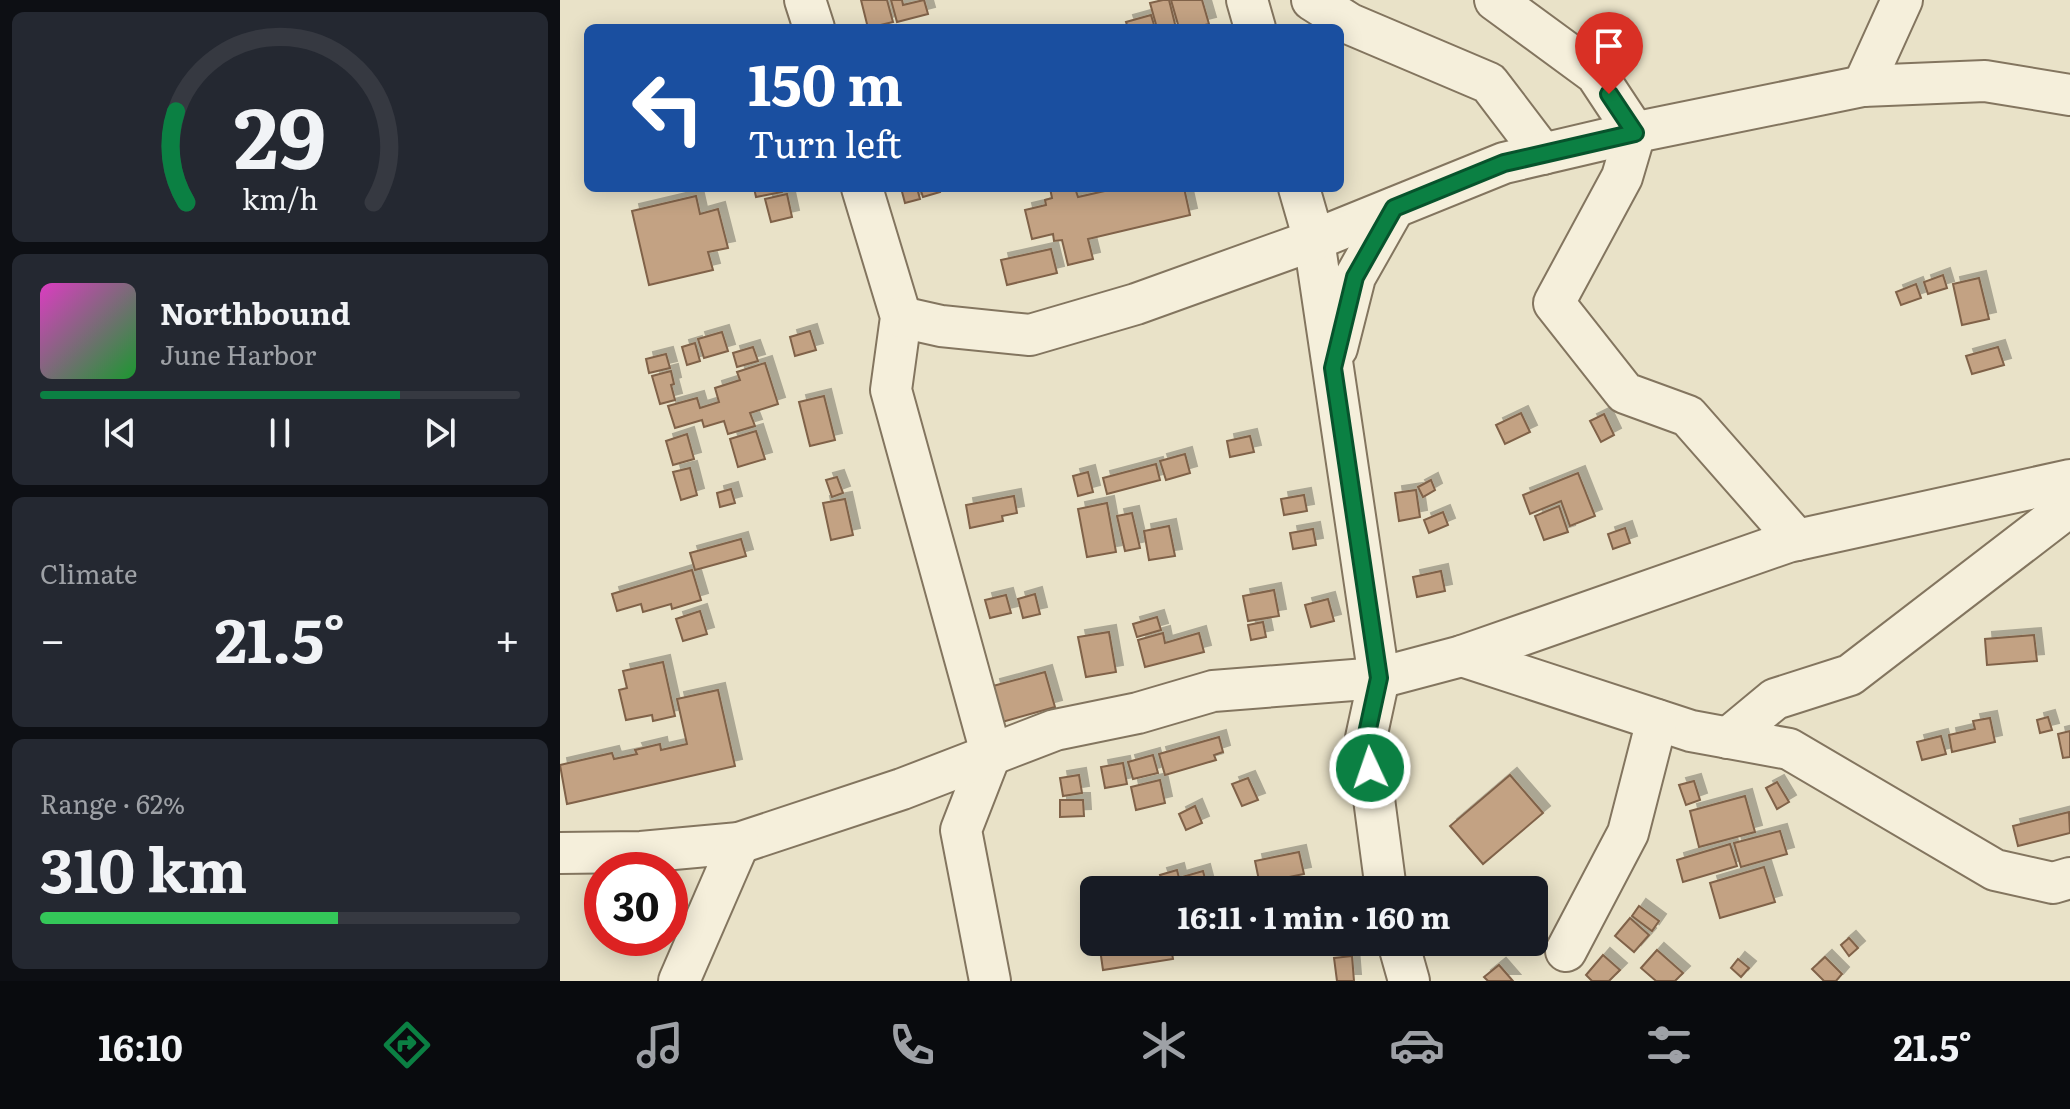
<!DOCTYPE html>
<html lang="en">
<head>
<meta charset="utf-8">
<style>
  body { margin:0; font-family:Literata,serif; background:#242831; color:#f1f3f6; height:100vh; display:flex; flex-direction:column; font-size:30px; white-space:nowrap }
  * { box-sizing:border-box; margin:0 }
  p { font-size:26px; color:#9ea1a6 }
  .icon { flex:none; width:44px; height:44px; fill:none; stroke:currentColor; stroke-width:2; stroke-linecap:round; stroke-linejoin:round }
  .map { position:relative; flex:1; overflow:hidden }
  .details { display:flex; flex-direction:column; gap:12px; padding:12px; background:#0d0f14; width:560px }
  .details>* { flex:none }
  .top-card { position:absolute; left:24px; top:24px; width:760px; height:168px; border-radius:12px; box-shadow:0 4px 20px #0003; background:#1a4fa0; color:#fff; overflow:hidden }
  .speed { position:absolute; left:24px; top:852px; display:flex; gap:16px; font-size:40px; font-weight:700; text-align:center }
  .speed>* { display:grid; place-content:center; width:104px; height:104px; border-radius:50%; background:#171b24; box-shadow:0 4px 20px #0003; line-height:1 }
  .speed .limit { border:12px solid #d22; background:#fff; color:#111 }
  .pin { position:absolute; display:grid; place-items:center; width:68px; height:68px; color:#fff; margin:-82px -34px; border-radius:50% 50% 50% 0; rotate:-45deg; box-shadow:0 0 8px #0007 }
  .pin .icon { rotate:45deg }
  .me { position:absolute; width:88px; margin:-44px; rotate:357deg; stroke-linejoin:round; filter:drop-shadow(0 0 6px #0008) }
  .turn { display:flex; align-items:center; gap:28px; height:168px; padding:0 32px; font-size:36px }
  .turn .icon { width:104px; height:104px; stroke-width:2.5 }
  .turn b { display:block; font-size:56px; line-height:68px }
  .big { font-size:60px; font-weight:700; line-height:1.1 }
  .details .card { flex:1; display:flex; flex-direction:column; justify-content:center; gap:12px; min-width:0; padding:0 28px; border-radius:12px; background:#242831 }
  .details .dial { align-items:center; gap:0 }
  .dial svg { height:208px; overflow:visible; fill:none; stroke:#363941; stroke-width:7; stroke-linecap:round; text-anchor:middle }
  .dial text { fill:#f1f3f6; stroke:none }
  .song { display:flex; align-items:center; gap:24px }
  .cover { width:96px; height:96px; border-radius:12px; background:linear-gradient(135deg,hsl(310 70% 55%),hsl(130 70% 35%)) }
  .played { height:8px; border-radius:4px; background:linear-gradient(90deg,#0b8043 75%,#363941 75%) }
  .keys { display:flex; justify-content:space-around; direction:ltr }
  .heat { display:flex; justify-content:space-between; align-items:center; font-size:44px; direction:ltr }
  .charge { height:12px; border-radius:6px; background:linear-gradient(90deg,#34c759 62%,#363941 0) }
  .trip { position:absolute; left:520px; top:876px; width:468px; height:80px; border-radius:12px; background:#171b24; box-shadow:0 4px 20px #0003; font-weight:700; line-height:80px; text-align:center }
  .tab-bar { display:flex; height:128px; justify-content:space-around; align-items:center; background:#090b0e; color:#9ea1a6 }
  .tab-bar .icon { width:56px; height:56px }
  .tab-bar .active { color:#0b8043 }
  .tab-bar b { font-size:36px; color:#f1f3f6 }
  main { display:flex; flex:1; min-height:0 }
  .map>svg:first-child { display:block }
  .building { fill:#c3a283; stroke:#806248; stroke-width:2; filter:url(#shadow) }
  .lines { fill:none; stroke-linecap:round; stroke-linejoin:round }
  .minor-casing { stroke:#83755f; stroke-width:44 }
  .minor { stroke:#f5efdb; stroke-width:40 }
  .route-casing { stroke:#07532c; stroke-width:20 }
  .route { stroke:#0b8043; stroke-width:14 }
</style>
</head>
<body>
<main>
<section class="details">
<div class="card dial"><svg viewBox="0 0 100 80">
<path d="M14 69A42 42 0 1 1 86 69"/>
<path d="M14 69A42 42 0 0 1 10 34" stroke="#0b8043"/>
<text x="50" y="56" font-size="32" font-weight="700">29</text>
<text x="50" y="72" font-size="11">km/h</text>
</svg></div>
<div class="card">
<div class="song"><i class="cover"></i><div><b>Northbound</b><p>June Harbor</p></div></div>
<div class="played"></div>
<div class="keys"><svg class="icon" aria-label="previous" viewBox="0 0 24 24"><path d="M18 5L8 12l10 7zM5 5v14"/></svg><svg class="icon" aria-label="pause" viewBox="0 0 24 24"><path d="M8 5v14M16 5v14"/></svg><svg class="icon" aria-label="next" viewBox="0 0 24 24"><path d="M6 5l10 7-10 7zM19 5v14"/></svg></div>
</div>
<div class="card"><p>Climate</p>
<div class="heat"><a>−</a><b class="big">21.5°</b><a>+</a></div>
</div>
<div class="card"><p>Range · 62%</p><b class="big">310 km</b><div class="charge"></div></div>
</section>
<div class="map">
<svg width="1510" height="981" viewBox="0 0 1510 981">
  <defs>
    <filter id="shadow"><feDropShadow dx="7" dy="-7" stdDeviation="0" flood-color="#0004"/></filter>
  </defs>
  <rect width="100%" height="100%" fill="#e9e2c8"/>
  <g class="building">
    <polygon points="301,0 327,0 333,22 308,28"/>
    <polygon points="331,0 342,0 343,5 364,0 368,14 337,22"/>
    <polygon points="603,0 609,0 616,28 597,28 590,3"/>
    <polygon points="611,0 642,0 649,24 633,28 619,28"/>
    <polygon points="591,15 595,28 568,28 566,22"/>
    <polygon points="194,188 222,188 222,192 196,197"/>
    <polygon points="341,188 357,188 360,199 345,203"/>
    <polygon points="360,188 379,188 380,192 363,197"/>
    <polygon points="490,188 515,188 518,197 558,188 624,188 630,215 528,239 533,259 508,265 502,240 494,241 493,234 472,239 465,210 486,205 485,200 492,198"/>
    <polygon points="227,194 232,217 211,222 205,199"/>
    <polygon points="136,196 140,214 158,209 168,248 148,252 153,270 89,285 72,211"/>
    <polygon points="491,249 497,273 447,285 441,260"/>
    <polygon points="1383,275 1387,288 1368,294 1364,282"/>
    <polygon points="1419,278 1429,319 1402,325 1393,284"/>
    <polygon points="1356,284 1361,298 1341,305 1336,292"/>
    <polygon points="250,331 256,350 235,356 230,337"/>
    <polygon points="162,332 168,351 144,358 138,339"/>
    <polygon points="135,343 140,361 127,365 122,347"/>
    <polygon points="193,347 198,361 177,367 173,353"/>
    <polygon points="1438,347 1444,365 1412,374 1406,356"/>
    <polygon points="106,354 110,368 89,373 86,359"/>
    <polygon points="205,363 218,404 190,413 195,426 168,434 164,421 144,427 142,420 115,428 108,406 137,398 140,408 159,402 155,388 180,380 177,372"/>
    <polygon points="111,371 114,384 111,385 115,400 100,404 92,376"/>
    <polygon points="264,396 275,440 250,446 239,402"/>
    <polygon points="961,413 970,432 945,444 936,425"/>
    <polygon points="1044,414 1054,435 1041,442 1030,421"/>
    <polygon points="196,431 205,459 178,467 170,439"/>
    <polygon points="127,434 134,459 113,465 106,441"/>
    <polygon points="690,436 694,452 670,457 667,441"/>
    <polygon points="625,454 630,473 606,480 600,461"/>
    <polygon points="596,464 600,480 547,494 543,478"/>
    <polygon points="130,468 137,495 121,500 113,472"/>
    <polygon points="528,472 533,492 518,496 513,476"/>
    <polygon points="1018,473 1035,516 1010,526 1001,501 970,514 963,495"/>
    <polygon points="277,477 283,493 272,497 266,480"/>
    <polygon points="871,480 875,490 863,497 858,487"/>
    <polygon points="171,489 175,503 160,507 157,493"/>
    <polygon points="856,490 860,517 839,521 835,493"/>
    <polygon points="744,495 747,511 724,515 721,499"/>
    <polygon points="454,496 457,513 442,516 443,521 410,528 406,505"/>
    <polygon points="285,499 293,535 271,540 263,503"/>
    <polygon points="547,503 556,552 527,557 518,509"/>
    <polygon points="999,506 1008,532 984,540 975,516"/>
    <polygon points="883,512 888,525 869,533 864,520"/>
    <polygon points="572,513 580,548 565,551 557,516"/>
    <polygon points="609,526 615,556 589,560 584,531"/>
    <polygon points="1065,528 1070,543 1053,549 1048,534"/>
    <polygon points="753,529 756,545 733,549 730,533"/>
    <polygon points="181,539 186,556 135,570 130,553"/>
    <polygon points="132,570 141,600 112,609 111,604 83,612 81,604 57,611 52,594"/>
    <polygon points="881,571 885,591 857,597 853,577"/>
    <polygon points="714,590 719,616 688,621 683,596"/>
    <polygon points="475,594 480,614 463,618 458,599"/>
    <polygon points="446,595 451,613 430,618 425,600"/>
    <polygon points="768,599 774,621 751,627 745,605"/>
    <polygon points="140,611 147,634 123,641 116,619"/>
    <polygon points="597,617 601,630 577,637 573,624"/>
    <polygon points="703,622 706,637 691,640 688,625"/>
    <polygon points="549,632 556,672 526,677 518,637"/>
    <polygon points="603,633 605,643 639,633 644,652 585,667 578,640"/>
    <polygon points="1474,635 1477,661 1427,665 1425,639"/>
    <polygon points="103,662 115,716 93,721 92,715 66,720 59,690 67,688 63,671"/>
    <polygon points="485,672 495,707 442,722 433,686"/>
    <polygon points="158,690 175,766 7,804 0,765 52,753 54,759 77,754 75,750 100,744 101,750 127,744 117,699"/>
    <polygon points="1488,717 1492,730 1480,733 1477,720"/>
    <polygon points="1430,718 1435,742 1392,752 1389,735 1415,729 1413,721"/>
    <polygon points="1510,731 1510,757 1503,758 1498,734"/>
    <polygon points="1381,736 1386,754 1362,760 1357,742"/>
    <polygon points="659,737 663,752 654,755 656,760 605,775 599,754"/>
    <polygon points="593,755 598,773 573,779 568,762"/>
    <polygon points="563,763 567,784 545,788 541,767"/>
    <polygon points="519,775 522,793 503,796 500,778"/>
    <polygon points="950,775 983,813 923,864 890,826"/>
    <polygon points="688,778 698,800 682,806 672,784"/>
    <polygon points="600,780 605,803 576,810 571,787"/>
    <polygon points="1134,781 1140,800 1126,805 1119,785"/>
    <polygon points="1217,782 1229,802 1217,809 1206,788"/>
    <polygon points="1185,796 1195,832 1139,847 1130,811"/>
    <polygon points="500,800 523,800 524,816 500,817"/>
    <polygon points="635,806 642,823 626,830 619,814"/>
    <polygon points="1509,812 1510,833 1458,846 1453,826"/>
    <polygon points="1220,831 1227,854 1181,867 1174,843"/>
    <polygon points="1170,844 1177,866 1123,882 1117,860"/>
    <polygon points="739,852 744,874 724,878 727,890 701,890 695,861"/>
    <polygon points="1204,867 1215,902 1160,918 1150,883"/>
    <polygon points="617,870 619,878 643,871 648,890 605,890 600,875"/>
    <polygon points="1079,906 1099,921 1092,931 1072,916"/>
    <polygon points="1070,918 1089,935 1074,952 1055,936"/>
    <polygon points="1289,938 1298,948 1289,956 1281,945"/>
    <polygon points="539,942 610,942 613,959 543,970"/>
    <polygon points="1097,950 1123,973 1115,981 1096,981 1081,968"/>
    <polygon points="1043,955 1060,970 1049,981 1032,981 1026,975"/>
    <polygon points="792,956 794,981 777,981 774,958"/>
    <polygon points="1265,957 1282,974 1276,981 1264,981 1252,969"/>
    <polygon points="1178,959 1189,968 1181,977 1171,968"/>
    <polygon points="939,965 953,981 928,981 924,977"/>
  </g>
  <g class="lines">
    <defs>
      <g id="minor">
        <polyline points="245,0 254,28"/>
        <polyline points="687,0 695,28"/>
        <polyline points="752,0 790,24 929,83 983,154"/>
        <polyline points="935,0 1036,74 1075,133 1062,177 994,303 1065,393 1128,416 1237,540"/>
        <polyline points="1303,86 1342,0"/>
        <polyline points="302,188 341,317 331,390 431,753 401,830 430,981"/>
        <polyline points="739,188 754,240 819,678 806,738 826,890"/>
        <polyline points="341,317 381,326 470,335 576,304 754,240 944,163 1072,133 1303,86 1425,81 1510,95"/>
        <polyline points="777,348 795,277 834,208"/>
        <polyline points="902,656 1131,731 1229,749 1435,870 1493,883 1510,878"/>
        <polyline points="1168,738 1215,699 1290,675 1510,506"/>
        <polyline points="0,853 81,852 179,843 342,789 495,730 578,713 653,691 819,678 902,656 1228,542 1510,480"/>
        <polyline points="838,942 849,981"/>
        <polyline points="1006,951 1068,833 1097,720"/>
        <polyline points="119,981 179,843"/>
      </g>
    </defs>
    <use href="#minor" class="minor-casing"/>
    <use href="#minor" class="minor"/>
  </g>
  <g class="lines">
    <defs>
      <polyline id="route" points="810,768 806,738 819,678 773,368 795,277 834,208 944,163 1075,133 1049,94"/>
    </defs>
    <use href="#route" class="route-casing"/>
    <use href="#route" class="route"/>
  </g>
</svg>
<div class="speed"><div class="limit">30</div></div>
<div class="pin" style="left:1049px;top:94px;background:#d93025"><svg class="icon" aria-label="arrive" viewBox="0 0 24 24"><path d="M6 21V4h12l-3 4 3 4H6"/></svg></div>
<svg class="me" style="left:810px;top:768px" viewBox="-20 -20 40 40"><circle r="17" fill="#0b8043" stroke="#fff" stroke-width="3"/><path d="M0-11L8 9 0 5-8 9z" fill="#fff"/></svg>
<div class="trip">16:11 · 1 min · 160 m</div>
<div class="top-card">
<div class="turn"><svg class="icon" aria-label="left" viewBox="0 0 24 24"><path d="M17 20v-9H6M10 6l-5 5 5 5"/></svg><div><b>150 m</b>Turn left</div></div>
</div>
</div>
</main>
<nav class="tab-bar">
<b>16:10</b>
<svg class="icon active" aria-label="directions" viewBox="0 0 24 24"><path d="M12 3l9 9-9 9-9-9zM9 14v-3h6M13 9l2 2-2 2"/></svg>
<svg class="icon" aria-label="music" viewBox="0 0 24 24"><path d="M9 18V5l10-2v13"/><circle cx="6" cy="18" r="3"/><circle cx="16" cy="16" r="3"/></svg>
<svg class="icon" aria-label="phone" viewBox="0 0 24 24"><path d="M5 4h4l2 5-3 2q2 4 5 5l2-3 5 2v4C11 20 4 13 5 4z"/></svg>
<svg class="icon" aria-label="climate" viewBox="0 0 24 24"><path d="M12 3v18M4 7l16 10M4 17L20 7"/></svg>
<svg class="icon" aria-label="car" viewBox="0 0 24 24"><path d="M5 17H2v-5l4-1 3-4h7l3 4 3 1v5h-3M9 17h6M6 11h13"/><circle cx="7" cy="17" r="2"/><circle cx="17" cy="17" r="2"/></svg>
<svg class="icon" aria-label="filters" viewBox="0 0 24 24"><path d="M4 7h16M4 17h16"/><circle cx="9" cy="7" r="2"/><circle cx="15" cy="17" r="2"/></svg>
<b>21.5°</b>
</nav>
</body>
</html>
